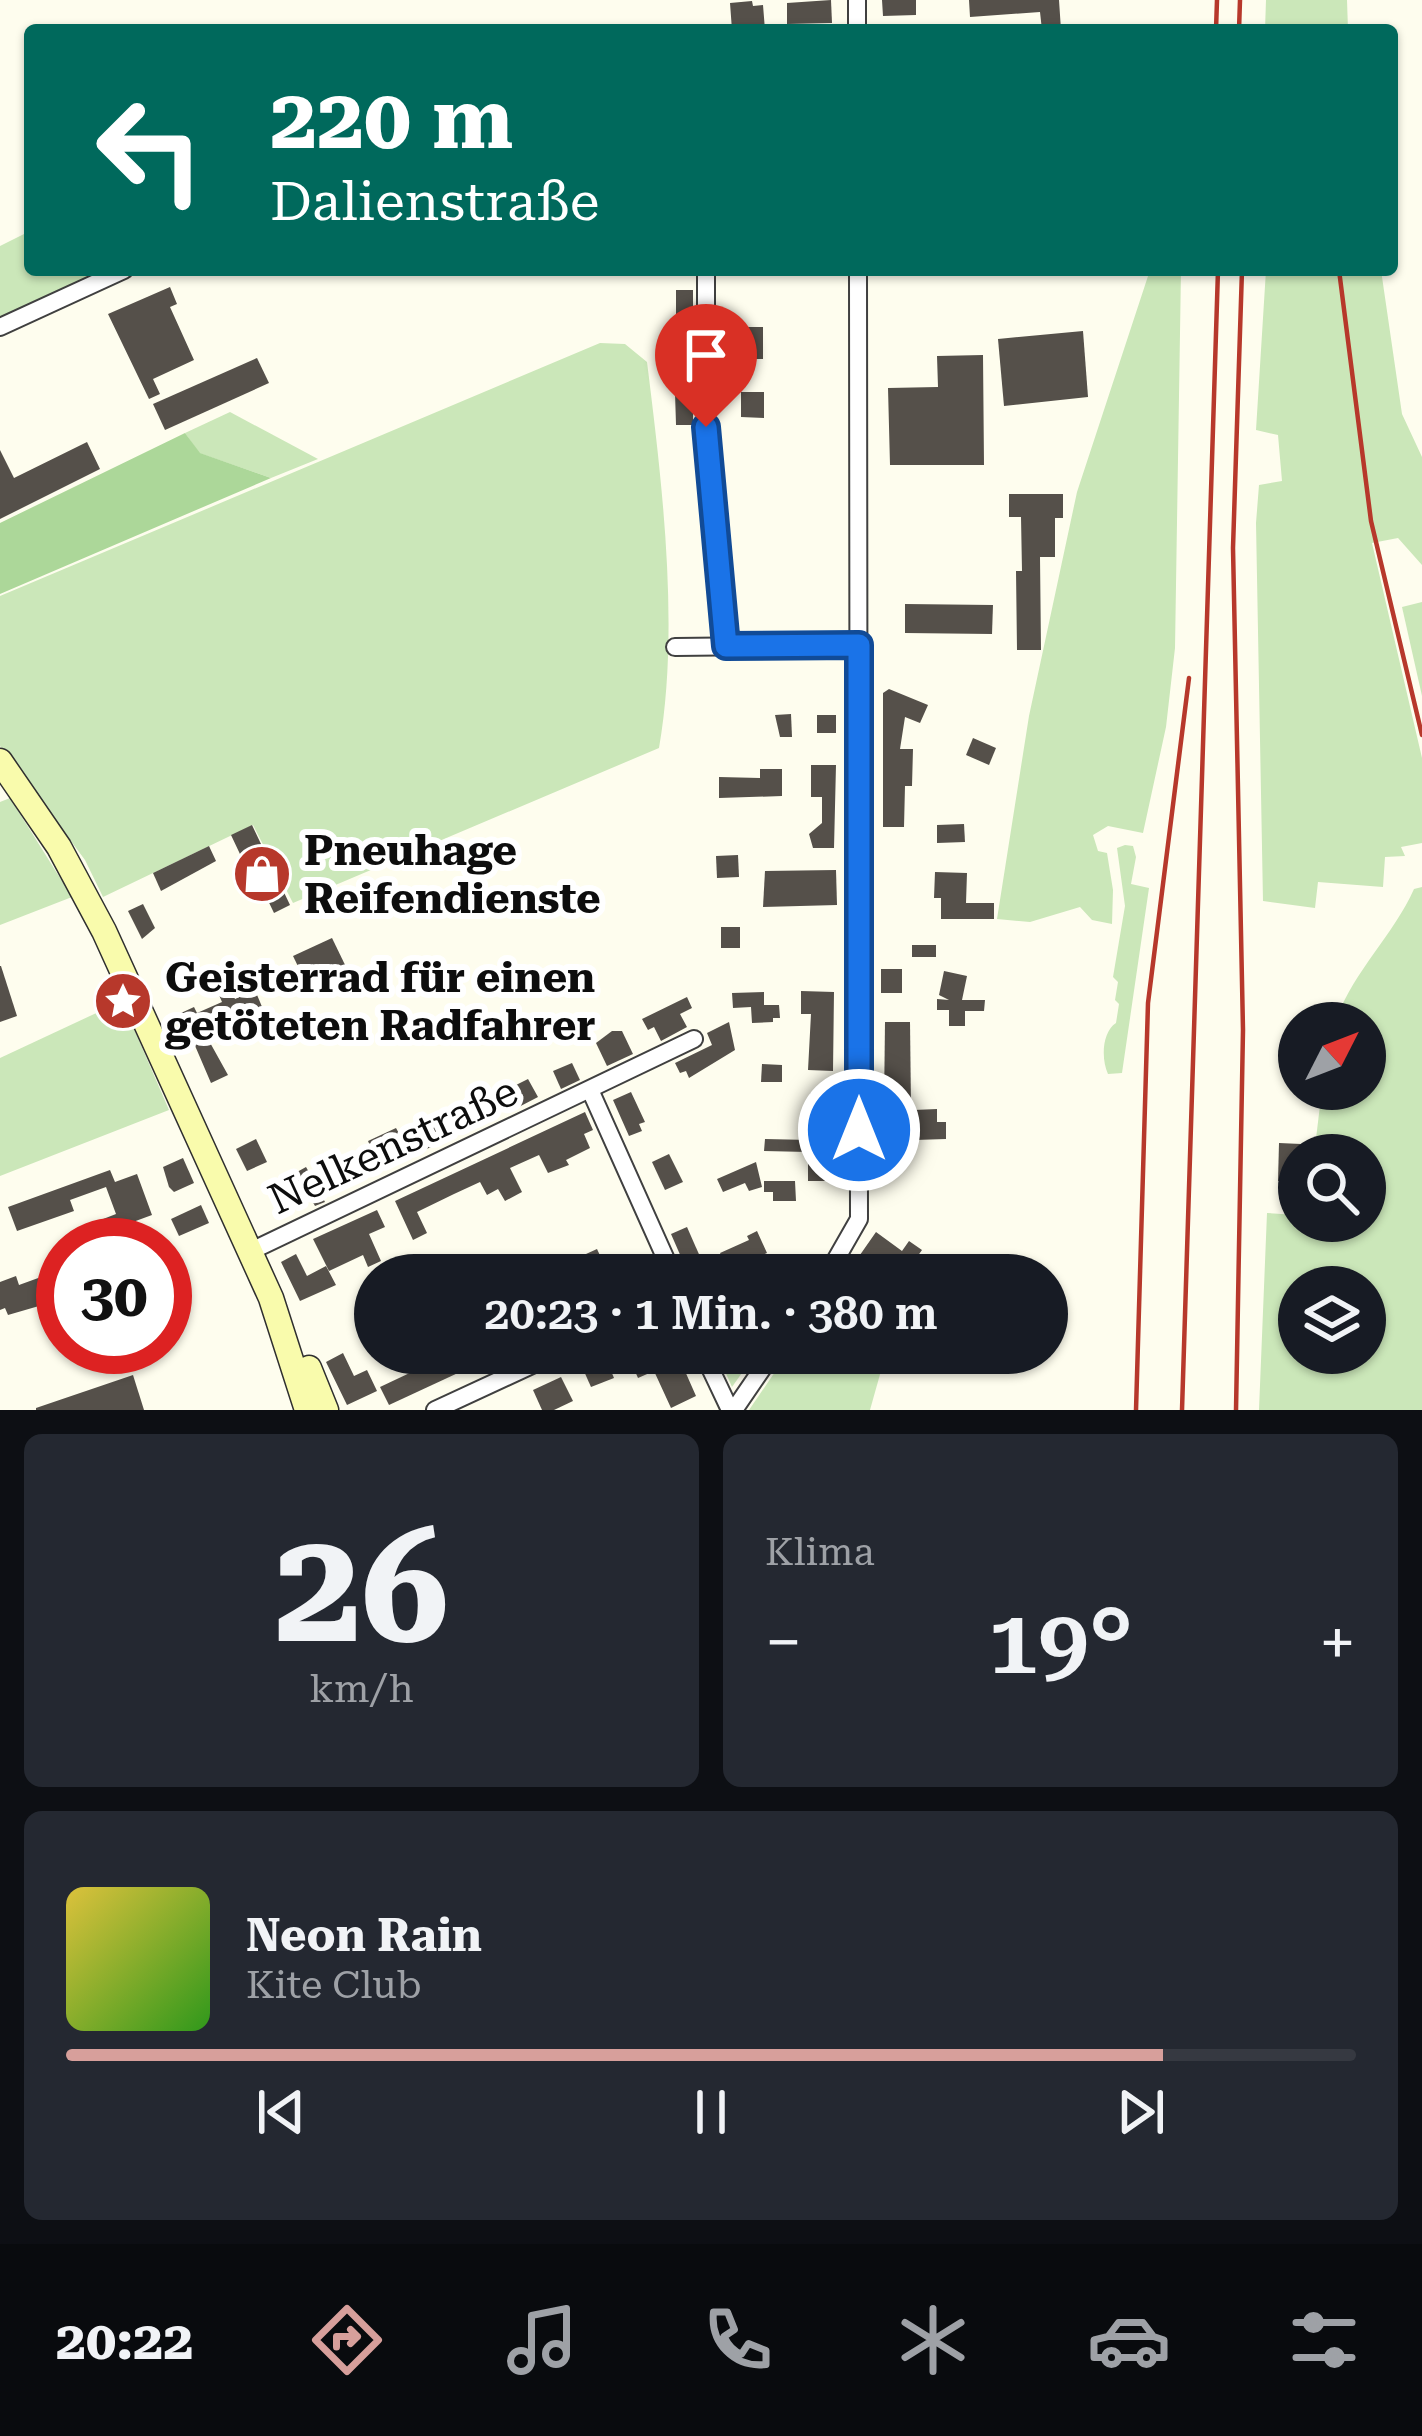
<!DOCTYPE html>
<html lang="de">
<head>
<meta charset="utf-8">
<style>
  body { margin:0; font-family:"Roboto Serif",serif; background:#242831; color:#f1f3f6; height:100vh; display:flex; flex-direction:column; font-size:45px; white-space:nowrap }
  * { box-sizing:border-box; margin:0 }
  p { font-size:39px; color:#9ea1a6 }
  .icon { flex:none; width:66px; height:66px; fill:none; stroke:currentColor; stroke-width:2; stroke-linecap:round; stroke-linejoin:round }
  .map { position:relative; height:1410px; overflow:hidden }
  .side { display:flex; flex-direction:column; gap:24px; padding:24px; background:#0d0f14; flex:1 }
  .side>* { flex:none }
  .top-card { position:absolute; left:24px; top:24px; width:1374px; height:252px; border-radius:12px; box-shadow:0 3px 9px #0004; background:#00695c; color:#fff; overflow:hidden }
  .needle { width:78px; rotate:48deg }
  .buttons { position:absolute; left:1278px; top:1002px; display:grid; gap:24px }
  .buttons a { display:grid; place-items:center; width:108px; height:108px; border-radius:50%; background:#171b24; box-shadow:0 3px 9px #0004; font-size:60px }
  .speed { position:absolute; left:36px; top:1218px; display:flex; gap:24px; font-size:60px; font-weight:700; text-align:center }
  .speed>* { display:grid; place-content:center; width:156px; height:156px; border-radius:50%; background:#171b24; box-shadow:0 3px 9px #0004; line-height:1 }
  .speed .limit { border:18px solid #d22; background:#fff; color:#111 }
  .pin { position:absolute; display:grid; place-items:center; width:102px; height:102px; color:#fff; margin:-123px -51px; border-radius:50% 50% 50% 0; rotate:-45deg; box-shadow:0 0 12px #0007 }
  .pin .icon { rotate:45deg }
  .me { position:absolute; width:132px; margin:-66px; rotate:0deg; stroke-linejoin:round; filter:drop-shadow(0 0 9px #0008) }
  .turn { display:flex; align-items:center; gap:42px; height:252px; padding:0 48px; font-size:54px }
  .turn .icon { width:156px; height:156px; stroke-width:2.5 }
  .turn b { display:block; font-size:84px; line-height:102px }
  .big { font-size:90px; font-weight:600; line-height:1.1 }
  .side .tile { flex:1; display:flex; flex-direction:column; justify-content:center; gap:18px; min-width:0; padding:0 42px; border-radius:18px; background:#242831 }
  .side .dial { align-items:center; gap:0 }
  .dial b { font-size:156px; line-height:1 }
  .song { display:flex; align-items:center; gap:36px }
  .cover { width:144px; height:144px; border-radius:18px; background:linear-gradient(135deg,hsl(50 70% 55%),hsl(110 70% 35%)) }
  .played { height:12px; border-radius:6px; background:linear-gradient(90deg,#d79f9b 85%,#363941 85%) }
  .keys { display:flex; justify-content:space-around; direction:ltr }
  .heat { display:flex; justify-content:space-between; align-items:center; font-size:66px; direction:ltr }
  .side .tiles { flex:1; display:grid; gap:24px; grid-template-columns:1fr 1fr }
  .tile:last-child { grid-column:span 2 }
  .trip { position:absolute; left:354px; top:1254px; width:714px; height:120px; border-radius:60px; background:#171b24; box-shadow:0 3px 9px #0004; font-weight:600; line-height:120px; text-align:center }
  .tabs { display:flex; height:192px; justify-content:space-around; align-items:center; background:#090b0e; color:#9ea1a6 }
  .tabs .icon { width:84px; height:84px }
  .tabs .selected { color:#d79f9b }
  .tabs b { font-size:54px; color:#f1f3f6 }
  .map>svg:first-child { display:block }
  .green { fill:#cbe7b9; fill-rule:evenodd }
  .forest { fill:#acd799 }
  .building { fill:#55504a }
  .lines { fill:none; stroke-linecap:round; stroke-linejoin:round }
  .minor-casing { stroke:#404040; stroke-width:20 }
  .secondary-casing { stroke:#2f2f2f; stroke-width:27 }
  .minor { stroke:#fff; stroke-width:16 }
  .secondary { stroke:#f9fbac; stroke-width:24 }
  .rail { stroke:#b7382b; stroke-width:4.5 }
  .route-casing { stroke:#114b97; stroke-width:30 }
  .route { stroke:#1a73e8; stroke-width:21 }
  .labels { text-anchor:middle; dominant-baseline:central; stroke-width:12; stroke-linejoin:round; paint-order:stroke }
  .poi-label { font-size:42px; font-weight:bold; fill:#0d0d0d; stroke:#fff; text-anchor:start }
  .street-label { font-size:42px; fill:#0d0d0d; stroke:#fff }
</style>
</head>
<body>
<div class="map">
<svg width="1422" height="1410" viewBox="0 0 1422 1410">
  <rect width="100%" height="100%" fill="#fefdee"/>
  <g class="green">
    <polygon points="1266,0 1347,0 1348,30 1265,30"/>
    <polygon points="30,231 30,270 145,270 0,334 0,246"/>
    <polygon points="1150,270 1181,270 1175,648 1166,727 1143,833 1108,826 1093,835 1098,851 1107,853 1113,890 1112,924 1092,920 1080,907 1030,922 997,919 1029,716 1077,492"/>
    <polygon points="1266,270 1381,270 1402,414 1422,457 1422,565 1398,538 1372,543 1422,758 1422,843 1401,847 1405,856 1385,857 1383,887 1318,882 1315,908 1263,901 1256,523 1259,485 1282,481 1278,435 1256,430"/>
    <path d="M600 343 625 344 647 362C662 482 680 629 659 748L293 903 253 825 103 897 85 860 0 746V596Z"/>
    <polygon points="230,412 318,459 271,478 199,453 185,433"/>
    <polygon points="1422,602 1422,696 1402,607"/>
    <polygon points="10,798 72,897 0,925 0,802"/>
    <path d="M1125 845 1133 846 1136 857 1131 884 1149 888 1122 1073 1108 1074C1101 1059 1102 1032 1116 1023L1119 1004 1115 1000 1118 982 1113 977 1125 906 1117 848Z"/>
    <path d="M1422 887V1410H1259L1267 1213 1297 1215 1299 1198V1221H1365V1155H1314L1322 1089H1365V1023H1335C1351 974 1393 936 1414 889ZM1299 1287H1365V1353H1299Z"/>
    <polygon points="122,1001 169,1110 0,1176 0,1058"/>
    <polygon points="717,1353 756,1353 732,1387"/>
    <polygon points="788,1353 886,1353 870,1410 749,1410"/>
  </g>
  <polygon class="forest" points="185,433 200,453 271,478 0,594 0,523"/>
  <g class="building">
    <polygon points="831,0 832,23 787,24 787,3"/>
    <polygon points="882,0 916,0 916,15 883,16"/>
    <polygon points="969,0 1059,0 1061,30 1042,30 1040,12 970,17"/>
    <polygon points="752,1 753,6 763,5 765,30 732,30 730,3"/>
    <polygon points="170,287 177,304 170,307 194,360 153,379 160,394 149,399 108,314"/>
    <rect x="676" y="290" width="17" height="81"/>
    <rect x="740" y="327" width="23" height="32"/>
    <polygon points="1083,331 1088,397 1004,406 998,339"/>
    <polygon points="983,355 984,465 890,465 888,388 938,387 937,356"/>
    <polygon points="257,358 269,383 165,430 153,404"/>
    <polygon points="741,392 764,392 764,418 741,417"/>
    <polygon points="675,393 693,393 693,425 676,425"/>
    <polygon points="87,442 100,469 0,519 0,450 14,478"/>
    <polygon points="1009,494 1063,494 1063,518 1055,518 1055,557 1040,557 1041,650 1017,650 1016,571 1022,571 1021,517 1009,517"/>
    <polygon points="905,604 993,605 992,634 905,633"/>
    <polygon points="889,689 928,705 920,723 905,717 900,749 913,749 912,786 905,786 904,827 883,827 883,693"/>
    <polygon points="791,714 792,737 780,737 775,715"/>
    <rect x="817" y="715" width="19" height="18"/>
    <polygon points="973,738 996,748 989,765 966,755"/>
    <polygon points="811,765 836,765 834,848 813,848 809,834 822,823 822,797 811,797"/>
    <polygon points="760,769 782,769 782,796 719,798 719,777 760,778"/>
    <polygon points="964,824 965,842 937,843 937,825"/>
    <polygon points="252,825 290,905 274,913 261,886 256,888 231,835"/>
    <polygon points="209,846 216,861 161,891 153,873"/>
    <polygon points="738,855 739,877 717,878 716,856"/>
    <polygon points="836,870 837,905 763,907 765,871"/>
    <polygon points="935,872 967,873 966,903 994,903 994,919 941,919 941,898 934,898"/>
    <polygon points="143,904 155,928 142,939 128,911"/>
    <rect x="721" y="927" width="19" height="21"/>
    <polygon points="332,938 348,971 309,989 293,956"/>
    <rect x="912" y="945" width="24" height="12"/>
    <polygon points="1,966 17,1016 0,1022 0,966"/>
    <rect x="881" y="969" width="21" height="24"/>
    <polygon points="944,971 967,976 962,1000 985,1000 984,1011 965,1011 965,1026 949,1026 949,1010 937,1010 937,999 949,1000 939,995"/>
    <polygon points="231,990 235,999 255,990 265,1014 208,1039 228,1075 211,1083 181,1013 194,1007 197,1013 222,1002 219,995"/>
    <polygon points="801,991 834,992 833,1071 808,1070 811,1014 801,1014"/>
    <polygon points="764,992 764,1005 779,1005 780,1018 773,1018 773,1022 752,1023 751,1007 733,1008 732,993"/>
    <polygon points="687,997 692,1008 680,1014 687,1027 661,1041 654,1027 648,1030 642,1019"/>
    <polygon points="729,1022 735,1050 689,1078 686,1071 680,1073 675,1063 712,1045 707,1033"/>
    <polygon points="885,1022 910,1022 911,1107 884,1106"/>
    <polygon points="612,1031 622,1031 633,1054 607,1066 596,1043"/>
    <polygon points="572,1063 580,1080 561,1089 553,1071"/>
    <polygon points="762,1064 782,1065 782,1082 761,1082"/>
    <polygon points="528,1079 538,1097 513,1110 507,1100 512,1097 508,1089"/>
    <polygon points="631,1092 645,1122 639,1124 642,1131 629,1136 613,1100"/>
    <polygon points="810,1093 836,1093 834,1181 808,1181 808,1152 764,1151 765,1139 810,1140"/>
    <polygon points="480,1099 490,1121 476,1127 473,1122 466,1126 458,1109"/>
    <polygon points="937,1109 937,1122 946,1122 946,1139 915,1140 914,1110"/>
    <polygon points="585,1112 593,1130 584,1134 590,1148 566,1160 569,1165 548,1173 539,1155 510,1168 522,1192 505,1201 498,1189 487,1195 480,1182 454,1194 417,1212 427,1233 413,1240 395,1201"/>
    <polygon points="436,1123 440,1143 420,1152 417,1144 377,1162 368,1141 396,1128 402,1139"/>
    <polygon points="909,1129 909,1157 884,1157 884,1130"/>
    <polygon points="256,1139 267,1162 247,1171 236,1149"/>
    <polygon points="1279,1143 1301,1144 1299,1182 1278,1181"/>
    <polygon points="669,1154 683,1182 665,1190 652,1162"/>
    <polygon points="183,1158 194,1183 174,1192 169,1187 163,1167"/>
    <polygon points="343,1158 348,1176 319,1190 325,1202 315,1206 309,1195 292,1203 284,1186 300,1179 297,1172 306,1167 310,1174"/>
    <polygon points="756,1162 762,1187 749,1191 745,1183 723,1192 717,1179"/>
    <polygon points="110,1170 115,1182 137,1174 152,1215 122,1226 162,1245 107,1245 98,1221 116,1214 106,1187 70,1200 74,1211 17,1231 8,1207"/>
    <polygon points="764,1181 795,1181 796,1201 773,1201 773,1192 764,1192"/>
    <polygon points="201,1205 209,1223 179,1236 171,1219"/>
    <polygon points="377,1210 385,1227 369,1234 381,1261 368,1267 363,1255 329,1271 313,1239"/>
    <polygon points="687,1227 705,1268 689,1275 671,1234"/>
    <polygon points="757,1231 767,1253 736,1267 733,1261 725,1264 720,1253 749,1240 747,1236"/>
    <polygon points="876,1232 902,1251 909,1241 922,1250 912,1264 900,1255 886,1275 846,1275"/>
    <polygon points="597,1249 609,1275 595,1275 586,1254"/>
    <polygon points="296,1254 307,1276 326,1266 336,1285 300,1301 281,1262"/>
    <polygon points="63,1269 63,1299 8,1315 5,1308 0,1310 0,1282 16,1276 19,1285"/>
    <polygon points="343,1353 354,1376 367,1370 377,1391 347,1405 326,1362"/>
    <polygon points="452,1353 501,1353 389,1405 380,1387"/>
    <polygon points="627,1353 677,1353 696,1396 671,1408 654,1371 638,1378"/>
    <polygon points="606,1359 614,1378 591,1387 583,1369"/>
    <polygon points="133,1375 144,1410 36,1410 36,1408"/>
    <polygon points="561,1377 573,1401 554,1410 542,1410 533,1390"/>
  </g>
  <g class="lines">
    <defs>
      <g id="minor">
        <polyline points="857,0 857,30"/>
        <polyline points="706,270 706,427 726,646"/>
        <polyline points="0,327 124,270"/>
        <polyline points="675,647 859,645"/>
        <polyline points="591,1092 673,1275"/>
        <polyline points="251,1251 694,1039"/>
        <polyline points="827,1275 859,1219 858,270"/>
        <polyline points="703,1353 730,1410"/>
        <polyline points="435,1410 558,1353"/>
        <polyline points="734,1410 773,1353"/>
      </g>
      <g id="secondary">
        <polyline points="0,761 59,847 104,931 271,1298 307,1410"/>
        <polyline points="309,1368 326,1410"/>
      </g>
    </defs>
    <use href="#minor" class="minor-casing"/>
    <use href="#secondary" class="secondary-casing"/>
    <use href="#minor" class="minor"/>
    <use href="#secondary" class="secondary"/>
    <g class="rail">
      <polyline points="1216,30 1217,0"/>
      <polyline points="1239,30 1240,0"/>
      <polyline points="1339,270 1371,521 1422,735"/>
      <polyline points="1136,1410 1148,1003 1189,678"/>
      <polyline points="1182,1410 1218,270"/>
      <polyline points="1236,1410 1243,1030 1233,548 1242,270"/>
    </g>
  </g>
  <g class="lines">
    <defs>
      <polyline id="route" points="706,427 726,646 859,645 859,1130"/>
    </defs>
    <use href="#route" class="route-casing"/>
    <use href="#route" class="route"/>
  </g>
  <defs>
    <symbol id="shop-disc" viewBox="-11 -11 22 22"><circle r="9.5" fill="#b7382b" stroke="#fff"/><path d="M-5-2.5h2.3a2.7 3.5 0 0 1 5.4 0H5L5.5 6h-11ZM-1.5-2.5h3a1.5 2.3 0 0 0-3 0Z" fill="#fff"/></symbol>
    <symbol id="sight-disc" viewBox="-11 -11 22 22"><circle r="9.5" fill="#b7382b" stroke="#fff"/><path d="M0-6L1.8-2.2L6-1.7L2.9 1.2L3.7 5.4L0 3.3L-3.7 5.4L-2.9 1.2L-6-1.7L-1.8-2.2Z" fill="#fff"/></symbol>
  </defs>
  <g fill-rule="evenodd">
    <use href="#shop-disc" x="229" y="841" width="66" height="66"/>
    <use href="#sight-disc" x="90" y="968" width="66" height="66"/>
  </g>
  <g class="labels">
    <g class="poi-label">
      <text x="304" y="850">Pneuhage<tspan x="304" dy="48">Reifendienste</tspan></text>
      <text x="165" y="977">Geisterrad für einen<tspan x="165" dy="48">getöteten Radfahrer</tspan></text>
    </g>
    <g class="street-label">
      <text transform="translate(393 1145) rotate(-25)">Nelkenstraße</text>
    </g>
  </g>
</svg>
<div class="buttons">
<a><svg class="needle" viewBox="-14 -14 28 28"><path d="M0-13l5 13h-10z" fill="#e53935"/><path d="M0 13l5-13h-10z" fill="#9ea1a6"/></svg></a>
<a><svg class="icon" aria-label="search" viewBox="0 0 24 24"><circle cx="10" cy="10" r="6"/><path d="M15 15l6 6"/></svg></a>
<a><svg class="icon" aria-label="layers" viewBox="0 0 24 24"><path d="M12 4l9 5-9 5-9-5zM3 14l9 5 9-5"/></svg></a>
</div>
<div class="speed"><div class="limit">30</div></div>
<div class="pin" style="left:706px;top:427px;background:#d93025"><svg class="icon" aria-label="arrive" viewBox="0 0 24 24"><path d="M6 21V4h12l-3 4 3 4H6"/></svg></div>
<svg class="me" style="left:859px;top:1130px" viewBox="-20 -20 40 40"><circle r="17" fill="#1a73e8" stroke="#fff" stroke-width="3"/><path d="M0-11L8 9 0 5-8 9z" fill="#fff"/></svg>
<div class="trip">20:23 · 1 Min. · 380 m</div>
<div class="top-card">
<div class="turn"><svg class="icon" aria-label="left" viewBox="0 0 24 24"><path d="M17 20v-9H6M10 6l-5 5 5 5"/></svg><div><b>220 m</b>Dalienstraße</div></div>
</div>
</div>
<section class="side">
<div class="tiles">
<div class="tile dial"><b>26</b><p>km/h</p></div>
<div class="tile"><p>Klima</p>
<div class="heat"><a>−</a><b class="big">19°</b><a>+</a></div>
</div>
<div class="tile">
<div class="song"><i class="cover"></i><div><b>Neon Rain</b><p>Kite Club</p></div></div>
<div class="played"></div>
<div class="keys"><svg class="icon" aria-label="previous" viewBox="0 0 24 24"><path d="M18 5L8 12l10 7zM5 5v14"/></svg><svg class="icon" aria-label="pause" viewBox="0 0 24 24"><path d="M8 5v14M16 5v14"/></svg><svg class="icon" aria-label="next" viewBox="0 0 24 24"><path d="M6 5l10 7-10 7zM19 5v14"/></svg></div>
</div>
</div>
</section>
<nav class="tabs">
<b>20:22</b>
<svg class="icon selected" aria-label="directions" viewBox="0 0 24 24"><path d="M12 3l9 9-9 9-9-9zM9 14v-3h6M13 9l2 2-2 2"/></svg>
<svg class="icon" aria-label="music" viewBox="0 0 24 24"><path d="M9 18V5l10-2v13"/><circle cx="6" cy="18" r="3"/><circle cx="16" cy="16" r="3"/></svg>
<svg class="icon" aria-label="phone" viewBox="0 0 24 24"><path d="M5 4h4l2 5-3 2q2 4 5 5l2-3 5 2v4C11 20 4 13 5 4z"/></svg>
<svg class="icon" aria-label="climate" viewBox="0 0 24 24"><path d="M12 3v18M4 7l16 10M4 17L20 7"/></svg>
<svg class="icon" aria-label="car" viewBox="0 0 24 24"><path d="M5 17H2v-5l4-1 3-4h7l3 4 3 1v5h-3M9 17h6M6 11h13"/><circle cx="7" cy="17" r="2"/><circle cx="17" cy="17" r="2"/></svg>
<svg class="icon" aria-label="filters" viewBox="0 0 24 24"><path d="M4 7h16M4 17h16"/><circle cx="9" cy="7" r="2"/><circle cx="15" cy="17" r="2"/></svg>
</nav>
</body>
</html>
